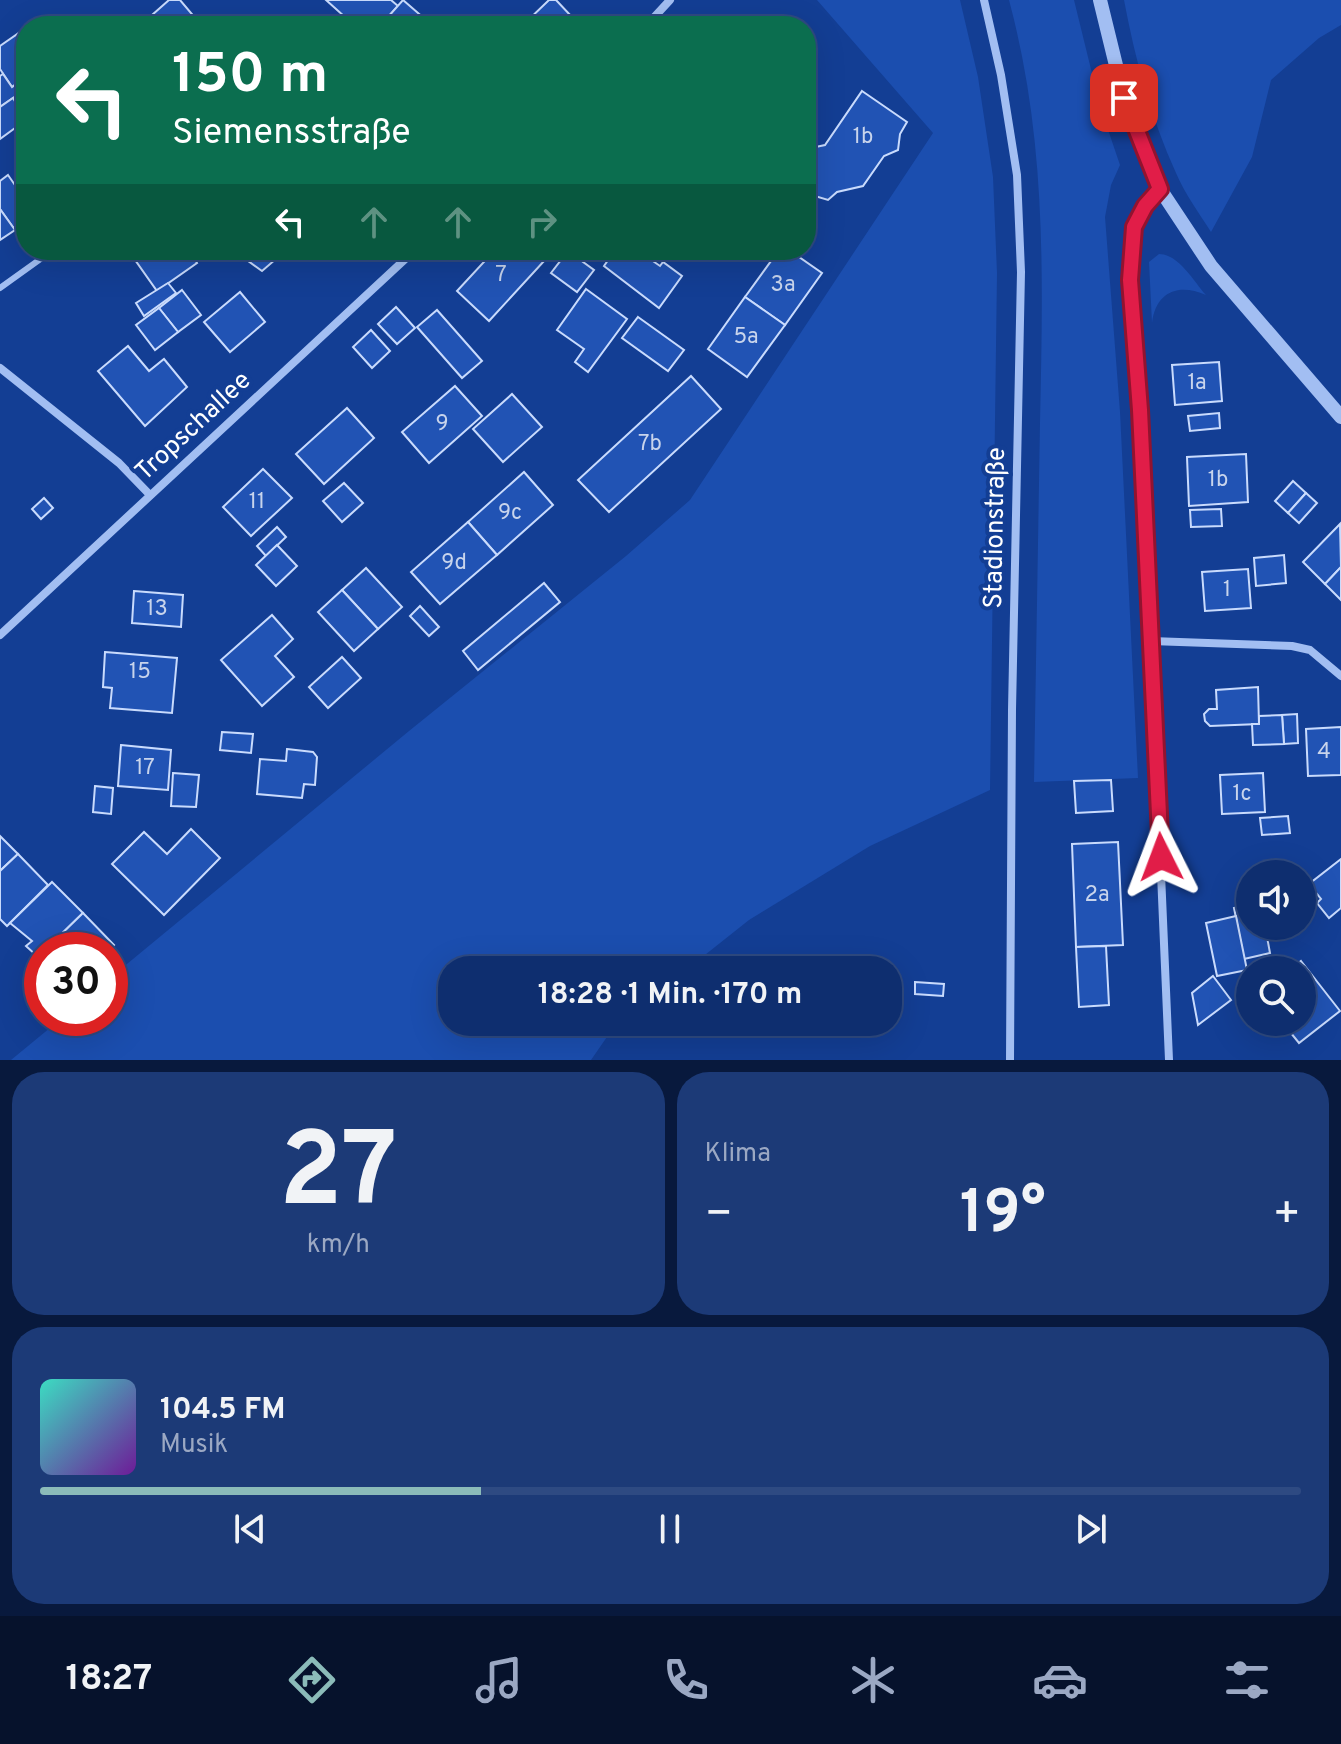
<!DOCTYPE html>
<html lang="de">
<head>
<meta charset="utf-8">
<style>
  body { margin:0; font-family:Overpass,sans-serif; background:#1c3a77; color:#f1f3f6; height:100vh; display:flex; flex-direction:column; font-size:30px; white-space:nowrap }
  * { box-sizing:border-box; margin:0 }
  p { font-size:26px; color:#9ba8c3 }
  .icon { flex:none; width:44px; height:44px; fill:none; stroke:currentColor; stroke-width:2; stroke-linecap:round; stroke-linejoin:round }
  .map { position:relative; height:1060px; overflow:hidden }
  .drawer { display:flex; flex-direction:column; gap:12px; padding:12px; background:#08193d; flex:1 }
  .drawer>* { flex:none }
  .guide { position:absolute; left:16px; top:16px; width:800px; height:244px; border-radius:32px; box-shadow:0 8px 32px #0002,0 0 0 2px #2e4a82; background:#0b6e4f; color:#fff; overflow:hidden }
  .buttons { position:absolute; left:1236px; top:860px; display:grid; gap:16px }
  .buttons a { display:grid; place-items:center; width:80px; height:80px; border-radius:50%; background:#0e2e6f; box-shadow:0 8px 32px #0002,0 0 0 2px #2e4a82; font-size:40px }
  .speed { position:absolute; left:24px; top:932px; display:flex; gap:16px; font-size:40px; font-weight:700; text-align:center }
  .speed>* { display:grid; place-content:center; width:104px; height:104px; border-radius:50%; background:#0e2e6f; box-shadow:0 8px 32px #0002,0 0 0 2px #2e4a82; line-height:1 }
  .speed .limit { border:12px solid #d22; background:#fff; color:#111 }
  .pin { position:absolute; display:grid; place-items:center; width:68px; height:68px; color:#fff; margin:-34px; border-radius:16px; box-shadow:0 4px 12px #0006 }
  .me { position:absolute; width:88px; margin:-44px; rotate:357deg; stroke-linejoin:round; filter:drop-shadow(0 0 6px #0008) }
  .turn { display:flex; align-items:center; gap:28px; height:168px; padding:0 24px; font-size:36px }
  .turn .icon { width:104px; height:104px; stroke-width:2.5 }
  .turn b { display:block; font-size:56px; line-height:68px }
  .lanes { display:flex; align-items:center; height:76px; padding:0 24px; background:#0003; justify-content:center; gap:40px; direction:ltr }
  .lanes .off { opacity:.35 }
  .big { font-size:60px; font-weight:700; line-height:1.1 }
  .drawer .tile { flex:1; display:flex; flex-direction:column; justify-content:center; gap:12px; min-width:0; padding:0 28px; border-radius:32px; background:#1c3a77 }
  .drawer .dial { align-items:center; gap:0 }
  .dial b { font-size:104px; line-height:1 }
  .song { display:flex; align-items:center; gap:24px }
  .cover { width:96px; height:96px; border-radius:12px; background:linear-gradient(135deg,hsl(170 70% 55%),hsl(280 70% 35%)) }
  .played { height:8px; border-radius:4px; background:linear-gradient(90deg,#8bbbb9 35%,#2e4a82 35%) }
  .keys { display:flex; justify-content:space-around; direction:ltr }
  .heat { display:flex; justify-content:space-between; align-items:center; font-size:44px; direction:ltr }
  .drawer .tiles { flex:1; display:grid; gap:12px; grid-template-columns:1fr 1fr }
  .tile:last-child { grid-column:span 2 }
  .trip { position:absolute; left:438px; top:956px; width:464px; height:80px; border-radius:32px; background:#0e2e6f; box-shadow:0 8px 32px #0002,0 0 0 2px #2e4a82; font-weight:700; line-height:80px; text-align:center }
  .tabs { display:flex; height:128px; justify-content:space-around; align-items:center; background:#06122c; color:#9ba8c3 }
  .tabs .icon { width:56px; height:56px }
  .tabs .current { color:#8bbbb9 }
  .tabs b { font-size:36px; color:#f1f3f6 }
  .map>svg:first-child { display:block }
  .green { fill:#1b4eaf }
  .building { fill:#2153b4; stroke:#c9dbfd; stroke-width:2 }
  .lines { fill:none; stroke-linecap:round; stroke-linejoin:round }
  .service { stroke:#a2bef2; stroke-width:6 }
  .minor { stroke:#a2bef2; stroke-width:8 }
  .tertiary { stroke:#a2bef2; stroke-width:14 }
  .route-casing { stroke:#92132f; stroke-width:20 }
  .route { stroke:#e11d48; stroke-width:14 }
  .labels { text-anchor:middle; dominant-baseline:central; stroke-width:8; stroke-linejoin:round; paint-order:stroke }
  .number-label { font-size:22px; fill:#c8d4ec }
  .street-label { font-size:26px; fill:#fff; stroke:#133e94 }
</style>
</head>
<body>
<div class="map">
<svg width="1341" height="1060" viewBox="0 0 1341 1060">
  <rect width="100%" height="100%" fill="#133e94"/>
  <g class="green">
    <polygon points="817,0 960,0 978,77 993,177 997,273 990,790 870,846 749,920 686,970 452,970 452,1022 623,1022 609,1034 591,1060 11,1060 62,1018 110,1018 110,978 409,731 626,556 690,500 933,133"/>
    <path d="M1009 0H1074L1100 106 1120 165 1111 185 1105 217 1120 412 1138 778 1034 782C1036 663 1038 543 1040 423 1043 278 1047 142 1009 0Z"/>
    <path d="M1124 0H1341V25L1319 38 1271 80 1252 157 1211 232C1199 213 1185 194 1176 173 1151 118 1135 59 1124 0Z"/>
    <path d="M1159 254C1179 254 1194 282 1206 295 1179 283 1156 291 1152 323L1149 262Z"/>
  </g>
  <g class="building">
    <polygon points="169,0 180,0 202,26 145,26 143,23"/>
    <polygon points="326,0 391,0 398,6 380,26 355,26"/>
    <polygon points="403,0 433,26 380,26"/>
    <polygon points="549,0 556,0 572,17 562,26 522,26"/>
    <polygon points="26,28 26,77 12,87 0,69 0,46"/>
    <polygon points="3,74 12,87 26,77 26,89 0,107 0,76"/>
    <polygon points="862,91 907,122 900,134 898,150 884,156 863,186 837,192 828,200 815,196 806,198 806,144 811,148 825,145"/>
    <polygon points="13,98 26,120 0,139 0,107"/>
    <polygon points="8,175 26,201 26,222 15,230 0,209 0,181"/>
    <polygon points="0,209 15,230 0,240"/>
    <polygon points="128,250 188,250 197,263 157,291"/>
    <polygon points="233,250 268,250 276,259 262,271"/>
    <polygon points="495,250 535,250 545,260 489,321 457,291"/>
    <polygon points="615,250 637,250 660,266 663,262 682,276 659,308 604,266"/>
    <polygon points="779,250 789,250 822,273 785,325 745,297"/>
    <polygon points="568,251 594,270 577,292 551,273"/>
    <polygon points="168,283 176,293 144,316 136,303"/>
    <polygon points="586,289 627,319 588,372 575,362 584,349 557,330"/>
    <polygon points="182,290 201,315 178,332 159,308"/>
    <polygon points="240,292 265,322 230,352 204,322"/>
    <polygon points="745,297 785,325 747,377 708,349"/>
    <polygon points="396,307 415,328 397,344 378,324"/>
    <polygon points="159,308 178,332 155,350 136,325"/>
    <polygon points="437,310 482,361 462,378 417,327"/>
    <polygon points="638,317 684,350 668,371 622,338"/>
    <polygon points="371,330 390,351 372,368 353,347"/>
    <polygon points="128,346 149,371 164,359 187,387 145,426 98,371"/>
    <polygon points="1219,362 1222,401 1175,405 1172,365"/>
    <polygon points="691,376 721,409 609,512 578,480"/>
    <polygon points="455,386 482,416 429,463 402,432"/>
    <polygon points="512,394 542,427 503,462 473,429"/>
    <polygon points="347,408 374,438 324,484 296,454"/>
    <polygon points="1219,413 1220,428 1190,431 1188,416"/>
    <polygon points="1246,454 1248,502 1189,506 1187,457"/>
    <polygon points="263,469 292,498 251,536 223,507"/>
    <polygon points="524,472 553,505 497,555 468,522"/>
    <polygon points="1293,481 1306,493 1288,513 1275,501"/>
    <polygon points="344,483 363,503 342,522 323,501"/>
    <polygon points="1306,493 1317,503 1299,523 1288,513"/>
    <polygon points="44,498 53,508 41,519 32,509"/>
    <polygon points="1221,509 1222,526 1191,527 1190,510"/>
    <polygon points="468,522 497,555 440,604 411,572"/>
    <polygon points="1340,524 1341,567 1325,584 1303,562"/>
    <polygon points="277,527 286,537 266,556 257,546"/>
    <polygon points="277,545 297,566 276,586 256,565"/>
    <polygon points="1284,555 1286,583 1256,586 1254,558"/>
    <polygon points="1341,567 1341,600 1325,584"/>
    <polygon points="366,568 402,607 378,629 342,590"/>
    <polygon points="1248,569 1251,608 1205,611 1202,572"/>
    <polygon points="544,583 560,602 478,670 463,651"/>
    <polygon points="342,590 378,629 354,651 318,612"/>
    <polygon points="134,591 183,595 181,627 132,623"/>
    <polygon points="420,606 439,627 429,636 410,616"/>
    <polygon points="272,615 293,639 275,656 294,677 262,706 221,660"/>
    <polygon points="105,652 177,658 172,713 110,708 112,688 103,687"/>
    <polygon points="342,657 361,678 328,708 309,687"/>
    <polygon points="1258,687 1259,724 1210,726 1205,721 1204,714 1209,709 1217,709 1216,690"/>
    <polygon points="1297,714 1298,743 1284,744 1282,715"/>
    <polygon points="1282,715 1284,744 1253,745 1252,724 1259,724 1259,716"/>
    <polygon points="1341,727 1341,775 1308,776 1306,729"/>
    <polygon points="222,732 253,734 251,753 220,750"/>
    <polygon points="121,745 171,750 168,790 118,786"/>
    <polygon points="287,749 313,752 317,757 315,785 304,784 302,798 257,794 260,759 286,761"/>
    <polygon points="173,773 199,775 196,807 171,806"/>
    <polygon points="1263,773 1265,812 1222,814 1220,775"/>
    <polygon points="1111,780 1113,811 1076,813 1074,781"/>
    <polygon points="95,786 113,788 111,814 93,812"/>
    <polygon points="1288,816 1290,833 1262,835 1260,818"/>
    <polygon points="191,829 220,858 164,915 112,864 144,832 167,854"/>
    <polygon points="0,836 18,854 0,871"/>
    <polygon points="1118,842 1123,945 1076,947 1072,844"/>
    <polygon points="18,854 48,885 7,926 0,919 0,871"/>
    <polygon points="1341,859 1341,908 1329,918 1317,903 1321,899 1309,884"/>
    <polygon points="52,882 83,913 45,950 42,950 38,957 26,946 32,941 10,923"/>
    <polygon points="1250,904 1250,926 1265,926 1270,953 1244,959 1234,908"/>
    <polygon points="83,913 114,945 109,950 45,950"/>
    <polygon points="1236,916 1247,970 1217,976 1206,923"/>
    <polygon points="1106,946 1109,1005 1079,1007 1076,947"/>
    <polygon points="1301,961 1340,1011 1299,1043 1282,1022 1302,1022 1302,970 1290,970"/>
    <polygon points="1213,976 1231,1000 1198,1025 1192,993"/>
    <polygon points="915,982 944,984 943,996 915,994"/>
  </g>
  <g class="lines">
    <g class="service">
      <polyline points="22,148 26,163"/>
      <polyline points="0,288 53,250"/>
    </g>
    <g class="minor">
      <polyline points="984,0 1001,75 1017,175 1021,272 1012,710 1010,1060"/>
      <polyline points="646,26 670,0"/>
      <path d="M1160 189C1131 222 1133 238 1130 280L1151 641 1169 1060"/>
      <polyline points="0,368 119,463 150,495"/>
      <polyline points="0,635 415,250"/>
      <polyline points="1151,641 1292,646 1310,650 1341,676"/>
    </g>
    <polyline class="tertiary" points="1100,0 1124,98 1160,189 1211,266 1341,417"/>
  </g>
  <g class="lines">
    <defs>
      <polyline id="route" points="1124,98 1160,189 1145,206 1134,227 1130,280 1140,410 1161,857"/>
    </defs>
    <use href="#route" class="route-casing"/>
    <use href="#route" class="route"/>
  </g>
  <g class="labels">
    <g class="number-label">
      <text x="863" y="137">1b</text>
      <text x="501" y="275">7</text>
      <text x="783" y="285">3a</text>
      <text x="746" y="337">5a</text>
      <text x="1197" y="383">1a</text>
      <text x="442" y="424">9</text>
      <text x="650" y="444">7b</text>
      <text x="1218" y="480">1b</text>
      <text x="257" y="502">11</text>
      <text x="510" y="513">9c</text>
      <text x="454" y="563">9d</text>
      <text x="1227" y="590">1</text>
      <text x="157" y="609">13</text>
      <text x="140" y="672">15</text>
      <text x="1324" y="752">4</text>
      <text x="145" y="768">17</text>
      <text x="1242" y="794">1c</text>
      <text x="1097" y="895">2a</text>
    </g>
    <g class="street-label">
      <text transform="translate(194 427) rotate(-43)">Tropschallee</text>
      <text transform="translate(996 528) rotate(-89)">Stadionstraße</text>
    </g>
  </g>
</svg>
<div class="buttons">
<a><svg class="icon" aria-label="sound" viewBox="0 0 24 24"><path d="M4 9h4l5-4v14l-5-4H4zM17 9q2 3 0 6"/></svg></a>
<a><svg class="icon" aria-label="search" viewBox="0 0 24 24"><circle cx="10" cy="10" r="6"/><path d="M15 15l6 6"/></svg></a>
</div>
<div class="speed"><div class="limit">30</div></div>
<div class="pin" style="left:1124px;top:98px;background:#d93025"><svg class="icon" aria-label="arrive" viewBox="0 0 24 24"><path d="M6 21V4h12l-3 4 3 4H6"/></svg></div>
<svg class="me" style="left:1161px;top:857px" viewBox="-20 -20 40 40"><path d="M0-17L14 15 0 8-14 15z" fill="#e11d48" stroke="#fff" stroke-width="4"/></svg>
<div class="trip">18:28 · 1 Min. · 170 m</div>
<div class="guide">
<div class="turn"><svg class="icon" aria-label="left" viewBox="0 0 24 24"><path d="M17 20v-9H6M10 6l-5 5 5 5"/></svg><div><b>150 m</b>Siemensstraße</div></div>
<div class="lanes"><svg class="icon" aria-label="left" viewBox="0 0 24 24"><path d="M17 20v-9H6M10 6l-5 5 5 5"/></svg><svg class="icon off" aria-label="ahead" viewBox="0 0 24 24"><path d="M12 20V5M6 11l6-6 6 6"/></svg><svg class="icon off" aria-label="ahead" viewBox="0 0 24 24"><path d="M12 20V5M6 11l6-6 6 6"/></svg><svg class="icon off" aria-label="right" viewBox="0 0 24 24"><path d="M7 20v-9h11M14 6l5 5-5 5"/></svg></div>
</div>
</div>
<section class="drawer">
<div class="tiles">
<div class="tile dial"><b>27</b><p>km/h</p></div>
<div class="tile"><p>Klima</p>
<div class="heat"><a>−</a><b class="big">19°</b><a>+</a></div>
</div>
<div class="tile">
<div class="song"><i class="cover"></i><div><b>104.5 FM</b><p>Musik</p></div></div>
<div class="played"></div>
<div class="keys"><svg class="icon" aria-label="previous" viewBox="0 0 24 24"><path d="M18 5L8 12l10 7zM5 5v14"/></svg><svg class="icon" aria-label="pause" viewBox="0 0 24 24"><path d="M8 5v14M16 5v14"/></svg><svg class="icon" aria-label="next" viewBox="0 0 24 24"><path d="M6 5l10 7-10 7zM19 5v14"/></svg></div>
</div>
</div>
</section>
<nav class="tabs">
<b>18:27</b>
<svg class="icon current" aria-label="directions" viewBox="0 0 24 24"><path d="M12 3l9 9-9 9-9-9zM9 14v-3h6M13 9l2 2-2 2"/></svg>
<svg class="icon" aria-label="music" viewBox="0 0 24 24"><path d="M9 18V5l10-2v13"/><circle cx="6" cy="18" r="3"/><circle cx="16" cy="16" r="3"/></svg>
<svg class="icon" aria-label="phone" viewBox="0 0 24 24"><path d="M5 4h4l2 5-3 2q2 4 5 5l2-3 5 2v4C11 20 4 13 5 4z"/></svg>
<svg class="icon" aria-label="climate" viewBox="0 0 24 24"><path d="M12 3v18M4 7l16 10M4 17L20 7"/></svg>
<svg class="icon" aria-label="car" viewBox="0 0 24 24"><path d="M5 17H2v-5l4-1 3-4h7l3 4 3 1v5h-3M9 17h6M6 11h13"/><circle cx="7" cy="17" r="2"/><circle cx="17" cy="17" r="2"/></svg>
<svg class="icon" aria-label="filters" viewBox="0 0 24 24"><path d="M4 7h16M4 17h16"/><circle cx="9" cy="7" r="2"/><circle cx="15" cy="17" r="2"/></svg>
</nav>
</body>
</html>
